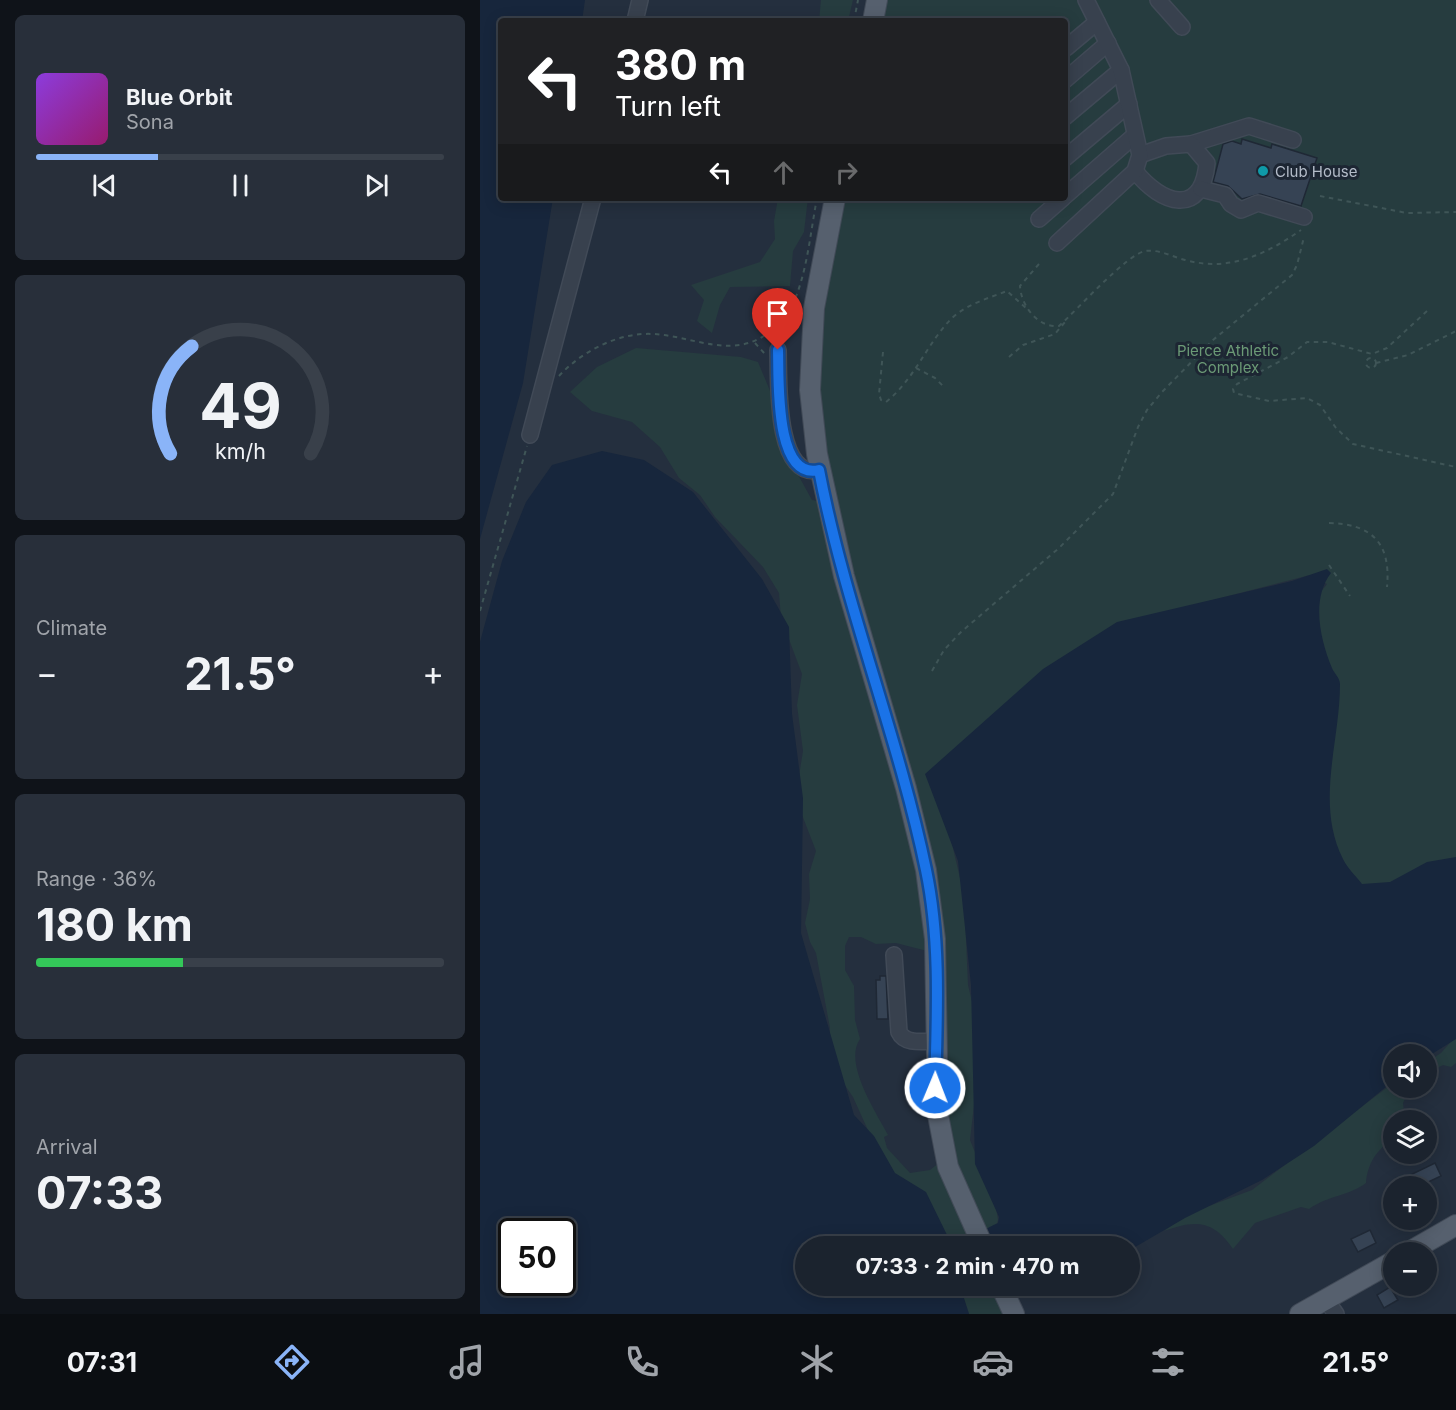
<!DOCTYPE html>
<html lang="en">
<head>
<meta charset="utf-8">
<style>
  body { margin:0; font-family:Inter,sans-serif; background:#282f3a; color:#f1f3f6; height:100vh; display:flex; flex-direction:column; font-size:22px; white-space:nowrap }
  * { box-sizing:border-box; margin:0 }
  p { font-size:20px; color:#a0a4aa }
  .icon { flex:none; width:33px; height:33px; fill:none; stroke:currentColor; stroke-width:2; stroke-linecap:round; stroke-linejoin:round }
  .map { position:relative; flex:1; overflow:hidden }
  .details { display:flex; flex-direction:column; gap:15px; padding:15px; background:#0f1319; width:480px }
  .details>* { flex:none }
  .top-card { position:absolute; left:18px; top:18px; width:570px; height:183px; border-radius:6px; box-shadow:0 3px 15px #0003,0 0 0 2px #39404a; background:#202124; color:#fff; overflow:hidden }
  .tools { position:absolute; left:903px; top:1044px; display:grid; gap:12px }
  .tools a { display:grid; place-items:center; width:54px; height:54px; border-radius:50%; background:#1b232e; box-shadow:0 3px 15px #0003,0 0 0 2px #39404a; font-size:30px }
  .speed { position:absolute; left:18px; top:1218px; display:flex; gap:12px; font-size:30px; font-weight:700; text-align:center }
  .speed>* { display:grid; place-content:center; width:78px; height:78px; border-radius:50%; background:#1b232e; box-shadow:0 3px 15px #0003,0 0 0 2px #39404a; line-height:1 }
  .speed .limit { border:3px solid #111; border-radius:9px; background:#fff; color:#111 }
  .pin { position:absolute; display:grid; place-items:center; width:51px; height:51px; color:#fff; margin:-62px -26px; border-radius:50% 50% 50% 0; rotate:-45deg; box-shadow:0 0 6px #0007 }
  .pin .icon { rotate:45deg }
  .me { position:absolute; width:66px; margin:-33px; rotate:1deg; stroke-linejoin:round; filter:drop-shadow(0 0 4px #0008) }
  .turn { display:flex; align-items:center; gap:21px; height:126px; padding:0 18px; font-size:27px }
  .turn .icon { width:78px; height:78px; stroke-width:2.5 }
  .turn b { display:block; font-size:42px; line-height:51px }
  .lanes { display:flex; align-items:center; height:57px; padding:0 18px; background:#0003; justify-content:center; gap:30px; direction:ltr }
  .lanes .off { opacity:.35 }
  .big { font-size:45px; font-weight:700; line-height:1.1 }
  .details .card { flex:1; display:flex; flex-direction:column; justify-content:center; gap:9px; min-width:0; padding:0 21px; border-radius:9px; background:#282f3a }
  .details .dial { align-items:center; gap:0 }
  .dial svg { height:156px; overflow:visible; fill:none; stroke:#39404a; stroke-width:7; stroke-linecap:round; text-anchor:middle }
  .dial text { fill:#f1f3f6; stroke:none }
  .song { display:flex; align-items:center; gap:18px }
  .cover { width:72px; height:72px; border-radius:9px; background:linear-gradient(135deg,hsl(270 70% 55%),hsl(320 70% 35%)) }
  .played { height:6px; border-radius:3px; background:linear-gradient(90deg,#8ab4f8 30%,#39404a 30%) }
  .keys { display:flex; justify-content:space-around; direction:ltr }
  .heat { display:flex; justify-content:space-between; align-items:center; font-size:33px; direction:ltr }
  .charge { height:9px; border-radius:4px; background:linear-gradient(90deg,#34c759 36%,#39404a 0) }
  .trip { position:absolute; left:315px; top:1236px; width:345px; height:60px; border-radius:30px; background:#1b232e; box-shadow:0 3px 15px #0003,0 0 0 2px #39404a; font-weight:700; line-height:60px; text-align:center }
  .tabs { display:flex; height:96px; justify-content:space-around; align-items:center; background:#0b0e12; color:#a0a4aa }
  .tabs .icon { width:42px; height:42px }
  .tabs .on { color:#8ab4f8 }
  .tabs b { font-size:27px; color:#f1f3f6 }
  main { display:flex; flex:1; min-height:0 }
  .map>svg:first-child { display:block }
  .green { fill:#263c3f; fill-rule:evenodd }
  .water { fill:#17263c; fill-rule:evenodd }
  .building { fill:#364354; stroke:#1f2835; stroke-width:1.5 }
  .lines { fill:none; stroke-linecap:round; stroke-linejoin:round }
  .minor-casing { stroke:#414a57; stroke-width:18 }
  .major-casing { stroke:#414a57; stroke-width:22 }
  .path { stroke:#3f5557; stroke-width:2; stroke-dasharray:4.5 4.5; stroke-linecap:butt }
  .minor { stroke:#38414e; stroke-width:15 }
  .major { stroke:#56606e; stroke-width:20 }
  .route-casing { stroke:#114b97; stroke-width:15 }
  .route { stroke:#1a73e8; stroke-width:10 }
  .culture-dot { fill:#0f9aa8; stroke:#1d2633; stroke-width:2 }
  .labels { text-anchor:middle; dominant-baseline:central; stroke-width:6; stroke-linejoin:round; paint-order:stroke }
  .poi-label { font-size:15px; fill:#b4bcc9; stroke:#1d2633; text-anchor:start }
  .park-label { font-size:15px; fill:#6b9a76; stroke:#1d2633 }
</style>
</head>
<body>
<main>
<section class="details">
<div class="card">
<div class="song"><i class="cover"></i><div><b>Blue Orbit</b><p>Sona</p></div></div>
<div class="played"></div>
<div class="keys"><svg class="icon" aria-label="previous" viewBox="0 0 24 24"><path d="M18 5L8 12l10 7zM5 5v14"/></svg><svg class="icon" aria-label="pause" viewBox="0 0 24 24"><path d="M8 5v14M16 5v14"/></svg><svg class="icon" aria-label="next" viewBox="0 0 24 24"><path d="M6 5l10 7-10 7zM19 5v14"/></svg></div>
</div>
<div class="card dial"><svg viewBox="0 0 100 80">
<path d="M14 69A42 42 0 1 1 86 69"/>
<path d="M14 69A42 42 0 0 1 25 14" stroke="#8ab4f8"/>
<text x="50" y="56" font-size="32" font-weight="700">49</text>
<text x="50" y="72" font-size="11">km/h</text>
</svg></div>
<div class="card"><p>Climate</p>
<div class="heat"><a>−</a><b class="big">21.5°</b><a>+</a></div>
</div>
<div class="card"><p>Range · 36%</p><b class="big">180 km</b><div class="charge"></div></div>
<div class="card"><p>Arrival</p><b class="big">07:33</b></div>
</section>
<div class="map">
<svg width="976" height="1314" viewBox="0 0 976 1314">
  <rect width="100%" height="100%" fill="#242f3e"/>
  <g class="green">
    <polygon points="341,0 373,0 368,21 339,21"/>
    <path d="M398 0H976V859L942 865 908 887 886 891 849 843 834 651 840 593 847 584 830 575 663 618 468 827 484 895 488 985 494 1010 496 1087 490 1140 515 1202 518 1220 515 1229 467 1246 410 1179 373 1097 360 1078 349 1046 350 1028 336 953 330 942 325 923 330 899 329 874 336 851 319 807 317 788 323 751 317 705 322 674 301 618 299 593 283 567 235 517 220 495 199 478 180 447 152 422 112 411 90 392 117 367 156 348 261 357 278 362 293 398 311 462 332 500 349 503 332 404 356 198H585V21H393ZM369 937H381L396 944 416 943 455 953 464 1159 450 1170 430 1173 407 1148 404 1137 408 1135C396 1112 363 1063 380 1039L375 1020 374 986 365 970V946Z"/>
    <polygon points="298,198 328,198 324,232 313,251 310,286 250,287 240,305 232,333 217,321 224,300 211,285 280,262 295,239 294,221"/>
    <polygon points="976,1036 976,1063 971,1067 963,1065 947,1073 947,1062 961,1053"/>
    <path d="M913 1083 914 1088H930L923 1103 925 1120H914L913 1140C897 1148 887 1165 886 1183 869 1196 849 1195 829 1209L821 1207 775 1223 753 1249C733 1219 714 1220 684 1231L710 1213 772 1190Z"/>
    <polygon points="480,1286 518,1286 530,1314 489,1314"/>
  </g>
  <g class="water">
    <polygon points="0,0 105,0 102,21 21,21 21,198 73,198 43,383 0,539"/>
    <path d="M122 451 164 460 213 492 282 579 309 627 312 714 323 798 321 933 374 1115 394 1136 415 1173 446 1192 469 1239C488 1244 503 1229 518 1223L519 1217 495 1164 491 985 478 861 445 774 563 669 637 622 812 581 847 569 851 573C831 599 840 639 852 668 854 673 860 678 860 684 860 743 835 803 863 859 867 868 876 876 882 884L910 882 947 862 976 857V1039L947 1057 946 1054H914L913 1081 834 1146 782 1180 705 1218 650 1250V1246H326V1286H480L489 1314H0V642L22 561 46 502 72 465ZM32 1232H82V1282H32Z"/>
  </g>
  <g class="building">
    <polygon points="762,139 791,148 792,144 837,158 821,206 780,194 762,199 748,186 733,182 743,144 752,141 761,144"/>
    <polygon points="400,976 406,976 408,1019 397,1019 396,980 400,980"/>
    <polygon points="955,1163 961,1176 940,1186 930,1186 926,1177"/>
    <polygon points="890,1230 896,1243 878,1252 871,1239"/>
    <polygon points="910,1287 918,1300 904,1308 897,1295"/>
  </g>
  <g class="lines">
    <defs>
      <g id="minor">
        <polyline points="678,0 702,27"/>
        <polyline points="155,21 160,0"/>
        <polyline points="586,48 617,22"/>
        <polyline points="585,80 628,43"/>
        <polyline points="585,117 641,70"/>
        <polyline points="711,144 769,126 813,140"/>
        <polyline points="585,158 649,104"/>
        <path d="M655 171C681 204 722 218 727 163L711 144 686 146 660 155"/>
        <polyline points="721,189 745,195 751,204 761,210 778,203 824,217"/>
        <polyline points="585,196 655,135"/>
        <polyline points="559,219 583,198"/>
        <polyline points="577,243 655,171 660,155 641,70 606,0"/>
        <path d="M298 350C299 377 294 480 339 470"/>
        <polyline points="50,435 113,198"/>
        <path d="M414 955 419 1032C425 1045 444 1041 457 1041"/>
        <polyline points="846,1300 856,1314"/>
      </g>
      <g id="major">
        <polyline points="393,21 397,0"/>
        <polyline points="355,198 334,308 330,390 337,454 364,576 426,788 446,870 455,939 458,1115 468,1167 503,1246"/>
        <polyline points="929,1252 976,1225"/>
        <polyline points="521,1286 534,1314"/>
        <polyline points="820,1314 914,1261"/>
      </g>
    </defs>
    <use href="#minor" class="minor-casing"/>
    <use href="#major" class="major-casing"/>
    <g class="path">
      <polyline points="374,21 378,0"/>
      <polyline points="840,196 927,213 976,212"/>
      <path d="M559 264 540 286C541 305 557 328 579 326 597 310 646 255 665 251 679 249 693 257 705 260 749 272 785 255 821 230"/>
      <polyline points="947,311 907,348 892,354 848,342 827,342 808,357 757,384 753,389 754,393 789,401 827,398 840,405 856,428 873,444 976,467"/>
      <polyline points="275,343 285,354"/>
      <path d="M403 352 399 394 401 400 406 402C435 379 447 343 472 318 487 304 509 298 527 291L548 310"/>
      <polyline points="529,357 543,345 575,334 585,322"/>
      <circle cx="891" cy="363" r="5"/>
      <polyline points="896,363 928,355 976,331"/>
      <polyline points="436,368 455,378 463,386"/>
      <path d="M79 376C102 351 139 332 173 334 213 336 252 360 288 333 297 327 305 319 310 310 327 277 330 234 337 198"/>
      <path d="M849 523C893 524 911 544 907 587"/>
      <polyline points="849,565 870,596"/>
      <polyline points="0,611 47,446"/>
      <polyline points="452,671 464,650 481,632 579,548 633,494 658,427 667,410 682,392 733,340 812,275 817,265 824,237"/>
    </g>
    <use href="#minor" class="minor"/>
    <use href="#major" class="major"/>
  </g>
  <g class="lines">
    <defs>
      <path id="route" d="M298 350C299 377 294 481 339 470 365 606 418 735 446 870 461 941 457 1016 455 1088"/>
    </defs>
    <use href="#route" class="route-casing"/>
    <use href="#route" class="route"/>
  </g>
  <circle class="culture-dot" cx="783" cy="171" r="6"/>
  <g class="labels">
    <g class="poi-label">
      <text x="795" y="171">Club House</text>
    </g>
    <g class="park-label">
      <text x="748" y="350">Pierce Athletic<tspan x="748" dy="17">Complex</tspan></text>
    </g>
  </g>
</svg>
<div class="tools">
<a><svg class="icon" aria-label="sound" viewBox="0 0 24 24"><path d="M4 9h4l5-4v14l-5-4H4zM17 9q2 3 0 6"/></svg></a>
<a><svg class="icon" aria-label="layers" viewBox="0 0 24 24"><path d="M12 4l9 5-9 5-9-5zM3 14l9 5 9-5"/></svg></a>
<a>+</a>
<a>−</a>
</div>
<div class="speed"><div class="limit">50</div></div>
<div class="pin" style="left:298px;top:350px;background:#d93025"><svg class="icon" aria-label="arrive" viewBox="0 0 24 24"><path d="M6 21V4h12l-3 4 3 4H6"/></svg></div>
<svg class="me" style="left:455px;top:1088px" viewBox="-20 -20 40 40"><circle r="17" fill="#1a73e8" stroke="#fff" stroke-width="3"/><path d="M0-11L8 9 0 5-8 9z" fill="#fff"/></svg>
<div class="trip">07:33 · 2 min · 470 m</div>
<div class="top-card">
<div class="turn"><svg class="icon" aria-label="left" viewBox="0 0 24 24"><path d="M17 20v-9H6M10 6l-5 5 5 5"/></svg><div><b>380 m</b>Turn left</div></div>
<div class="lanes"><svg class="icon" aria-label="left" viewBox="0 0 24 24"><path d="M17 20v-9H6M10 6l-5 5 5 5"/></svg><svg class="icon off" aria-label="ahead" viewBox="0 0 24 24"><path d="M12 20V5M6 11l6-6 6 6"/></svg><svg class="icon off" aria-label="right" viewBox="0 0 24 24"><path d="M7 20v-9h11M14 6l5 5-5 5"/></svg></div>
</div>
</div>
</main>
<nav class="tabs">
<b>07:31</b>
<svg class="icon on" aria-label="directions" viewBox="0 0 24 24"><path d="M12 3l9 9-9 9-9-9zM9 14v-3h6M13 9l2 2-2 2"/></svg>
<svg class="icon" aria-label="music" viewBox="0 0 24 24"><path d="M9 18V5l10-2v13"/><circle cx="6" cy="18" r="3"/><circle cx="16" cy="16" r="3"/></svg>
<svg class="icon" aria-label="phone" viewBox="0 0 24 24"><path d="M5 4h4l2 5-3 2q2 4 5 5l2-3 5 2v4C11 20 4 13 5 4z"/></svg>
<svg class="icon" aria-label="climate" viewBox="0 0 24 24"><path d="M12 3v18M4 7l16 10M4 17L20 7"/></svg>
<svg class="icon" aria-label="car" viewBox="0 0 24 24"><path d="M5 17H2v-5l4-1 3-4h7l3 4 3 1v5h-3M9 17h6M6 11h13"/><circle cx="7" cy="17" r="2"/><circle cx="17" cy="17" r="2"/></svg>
<svg class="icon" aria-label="filters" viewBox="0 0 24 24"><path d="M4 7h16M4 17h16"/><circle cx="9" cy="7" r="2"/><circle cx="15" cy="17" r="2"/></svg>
<b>21.5°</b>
</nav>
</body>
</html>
